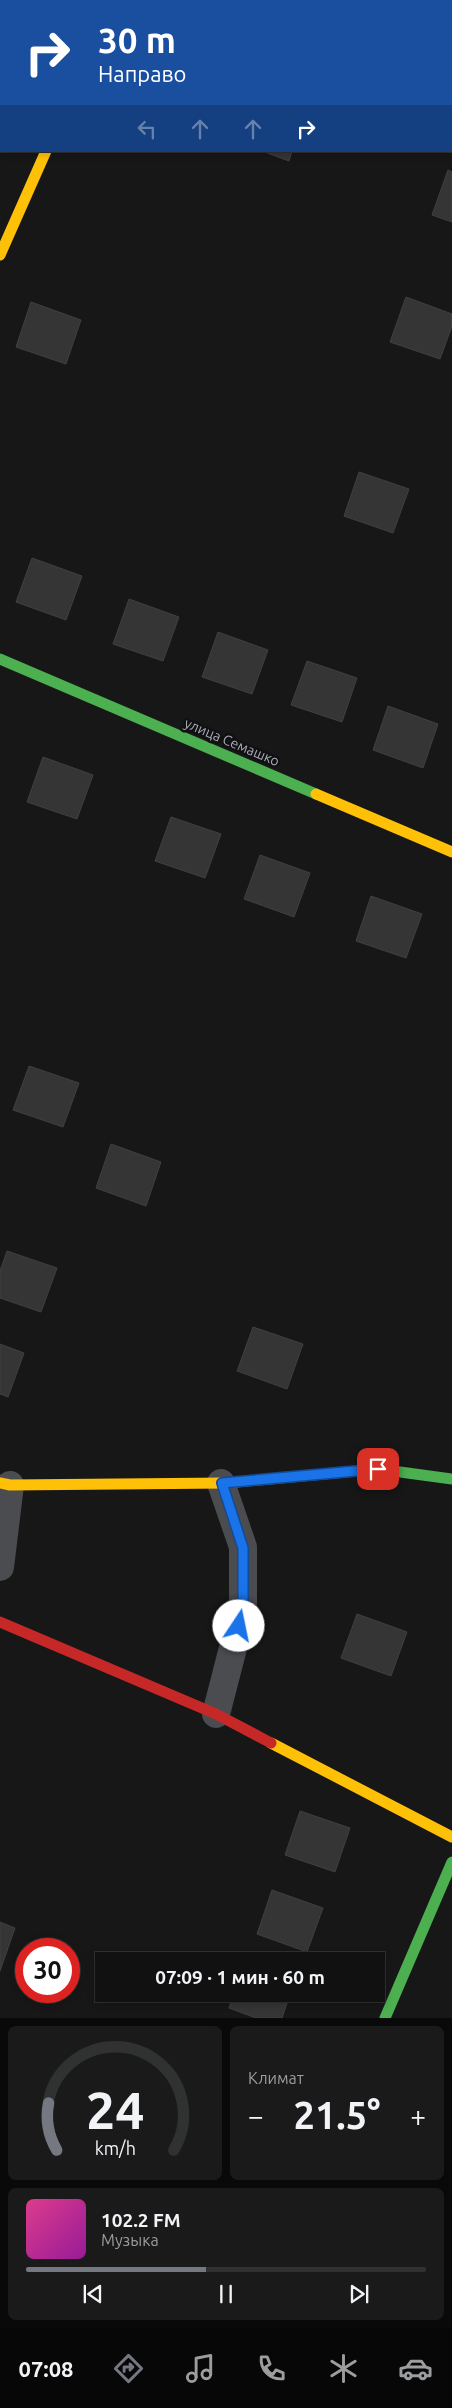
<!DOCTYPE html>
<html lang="ru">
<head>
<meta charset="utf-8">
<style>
  body { margin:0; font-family:Ubuntu,sans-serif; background:#1a1a1a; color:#f1f3f6; height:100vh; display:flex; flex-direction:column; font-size:19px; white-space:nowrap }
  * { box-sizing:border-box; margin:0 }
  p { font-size:16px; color:#9c9d9f }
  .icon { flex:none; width:28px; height:28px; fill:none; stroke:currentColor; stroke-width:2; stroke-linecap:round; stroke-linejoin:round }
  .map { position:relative; height:2018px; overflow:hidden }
  .side { display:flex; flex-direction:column; gap:8px; padding:8px; background:#090909; flex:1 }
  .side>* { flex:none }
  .hud { position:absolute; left:0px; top:0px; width:452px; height:152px; box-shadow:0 2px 8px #0003,0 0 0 1px #303131; background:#1a4fa0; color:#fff; overflow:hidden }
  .speed { position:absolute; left:15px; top:1938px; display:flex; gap:10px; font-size:25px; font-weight:700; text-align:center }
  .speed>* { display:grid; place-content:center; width:65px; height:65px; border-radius:50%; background:#111; box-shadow:0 2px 8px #0003,0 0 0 1px #303131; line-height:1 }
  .speed .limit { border:8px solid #d22; background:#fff; color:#111 }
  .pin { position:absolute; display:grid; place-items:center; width:42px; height:42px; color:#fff; margin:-21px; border-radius:10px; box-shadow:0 2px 8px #0006 }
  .me { position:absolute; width:55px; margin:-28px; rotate:11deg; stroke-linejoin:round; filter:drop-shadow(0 0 4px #0008) }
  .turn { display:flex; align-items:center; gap:18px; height:105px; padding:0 15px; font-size:22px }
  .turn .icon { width:65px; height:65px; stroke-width:2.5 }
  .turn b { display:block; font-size:35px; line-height:42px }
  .lanes { display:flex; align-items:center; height:48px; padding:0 15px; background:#0003; justify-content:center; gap:25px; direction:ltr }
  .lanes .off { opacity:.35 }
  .big { font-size:38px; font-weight:600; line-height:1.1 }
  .side .card { flex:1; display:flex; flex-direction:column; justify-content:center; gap:8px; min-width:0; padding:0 18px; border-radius:8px; background:#1a1a1a }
  .side .dial { align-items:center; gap:0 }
  .dial svg { height:130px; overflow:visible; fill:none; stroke:#303131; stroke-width:7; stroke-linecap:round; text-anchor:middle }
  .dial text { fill:#f1f3f6; stroke:none }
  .song { display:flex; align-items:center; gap:15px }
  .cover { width:60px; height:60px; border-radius:8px; background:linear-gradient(135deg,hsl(330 70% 55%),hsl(300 70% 35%)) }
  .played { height:5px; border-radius:2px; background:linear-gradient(90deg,#757880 45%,#303131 45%) }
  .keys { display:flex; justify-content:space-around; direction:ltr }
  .heat { display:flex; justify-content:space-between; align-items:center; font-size:28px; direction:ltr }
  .side .tiles { flex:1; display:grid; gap:8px; grid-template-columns:1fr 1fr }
  .card:last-child { grid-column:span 2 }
  .trip { position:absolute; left:95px; top:1952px; width:290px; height:50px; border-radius:0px; background:#111; box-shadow:0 2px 8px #0003,0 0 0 1px #303131; font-weight:600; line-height:50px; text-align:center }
  .tab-bar { display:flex; height:80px; justify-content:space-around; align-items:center; background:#070707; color:#9c9d9f }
  .tab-bar .icon { width:35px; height:35px }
  .tab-bar .active { color:#757880 }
  .tab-bar b { font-size:22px; color:#f1f3f6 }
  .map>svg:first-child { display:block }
  .building { fill:#353536; stroke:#3f4043 }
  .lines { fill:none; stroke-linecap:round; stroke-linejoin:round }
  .street { stroke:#4b4c50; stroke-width:28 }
  .fast { stroke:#4caf50; stroke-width:11 }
  .slow { stroke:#ffc107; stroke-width:11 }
  .jam { stroke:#c62828; stroke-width:11 }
  .route-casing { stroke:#114b97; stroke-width:12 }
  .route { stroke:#1a73e8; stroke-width:9 }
  .labels { text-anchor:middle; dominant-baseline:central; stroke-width:5; stroke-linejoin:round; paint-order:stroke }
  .street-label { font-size:14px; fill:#a8adb8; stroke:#111113 }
</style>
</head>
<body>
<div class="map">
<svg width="452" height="2018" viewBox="0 0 452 2018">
  <rect width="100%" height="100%" fill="#171717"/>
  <g class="building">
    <polygon points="262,151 292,151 289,161"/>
    <polygon points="448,170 452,172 452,222 432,215"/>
    <polygon points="406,297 452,314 452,326 440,359 390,342"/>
    <polygon points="31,302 81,320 66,364 16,347"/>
    <polygon points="359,472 409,489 393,533 344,516"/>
    <polygon points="32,558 82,576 66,620 16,602"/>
    <polygon points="129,599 179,617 163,661 113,644"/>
    <polygon points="218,632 268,650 252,694 202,677"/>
    <polygon points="307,661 357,678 342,722 291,705"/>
    <polygon points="388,706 438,724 423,768 373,750"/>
    <polygon points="43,757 93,775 77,819 27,802"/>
    <polygon points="171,817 221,834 205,878 155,861"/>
    <polygon points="260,855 310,873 294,917 244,899"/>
    <polygon points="371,896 422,914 406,958 356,941"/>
    <polygon points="29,1066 79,1083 63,1127 13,1110"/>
    <polygon points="111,1144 161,1162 146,1206 96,1188"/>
    <polygon points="7,1251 57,1268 41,1312 0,1298 0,1271"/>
    <polygon points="253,1327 303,1344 287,1389 237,1371"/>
    <polygon points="0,1344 24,1353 8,1397 0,1394"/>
    <polygon points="357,1614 407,1632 391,1676 341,1658"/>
    <polygon points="300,1811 350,1828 335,1872 285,1855"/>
    <polygon points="272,1890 323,1908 307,1952 257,1934"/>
    <polygon points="0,1922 15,1928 0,1971"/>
    <polygon points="234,1994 290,1994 282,2018 256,2018 229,2008"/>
  </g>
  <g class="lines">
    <g class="street">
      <polyline points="112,1 113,0"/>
      <polyline points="0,1567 10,1485"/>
      <polyline points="216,1714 243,1609 243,1547 221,1483"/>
    </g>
    <g class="fast">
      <polyline points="0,659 316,794"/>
      <polyline points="226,1483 378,1469 452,1479"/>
      <polyline points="385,2018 452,1862"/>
    </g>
    <g class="slow">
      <polyline points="0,255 46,151"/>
      <polyline points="316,794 452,852"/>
      <polyline points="0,1483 10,1485 226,1483"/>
      <polyline points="271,1743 452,1837"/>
    </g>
    <polyline class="jam" points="0,1622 216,1714 271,1743"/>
  </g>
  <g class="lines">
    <defs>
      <polyline id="route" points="239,1626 243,1609 243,1548 222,1483 378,1469"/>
    </defs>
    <use href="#route" class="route-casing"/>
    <use href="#route" class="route"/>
  </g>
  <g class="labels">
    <g class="street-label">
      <text transform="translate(232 742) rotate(23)">улица Семашко</text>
    </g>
  </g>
</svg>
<div class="speed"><div class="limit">30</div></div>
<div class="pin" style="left:378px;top:1469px;background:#d93025"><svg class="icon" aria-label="arrive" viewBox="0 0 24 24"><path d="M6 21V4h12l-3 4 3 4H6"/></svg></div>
<svg class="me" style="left:239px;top:1626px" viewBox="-20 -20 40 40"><circle r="19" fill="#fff"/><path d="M0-13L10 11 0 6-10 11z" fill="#1a73e8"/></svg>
<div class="trip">07:09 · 1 мин · 60 m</div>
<div class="hud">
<div class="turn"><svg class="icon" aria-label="right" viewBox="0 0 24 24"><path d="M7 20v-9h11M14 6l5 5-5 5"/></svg><div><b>30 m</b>Направо</div></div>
<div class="lanes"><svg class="icon off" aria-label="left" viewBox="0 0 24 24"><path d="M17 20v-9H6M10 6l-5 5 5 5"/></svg><svg class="icon off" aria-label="ahead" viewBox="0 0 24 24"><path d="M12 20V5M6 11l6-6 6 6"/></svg><svg class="icon off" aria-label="ahead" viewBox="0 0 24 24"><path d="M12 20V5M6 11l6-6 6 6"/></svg><svg class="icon" aria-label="right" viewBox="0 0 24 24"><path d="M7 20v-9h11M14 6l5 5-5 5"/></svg></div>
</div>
</div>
<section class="side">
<div class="tiles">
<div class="card dial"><svg viewBox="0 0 100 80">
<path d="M14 69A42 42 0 1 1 86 69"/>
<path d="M14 69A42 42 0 0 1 9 40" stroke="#757880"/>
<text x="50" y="56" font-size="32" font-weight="700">24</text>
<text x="50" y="72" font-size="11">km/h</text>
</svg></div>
<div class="card"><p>Климат</p>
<div class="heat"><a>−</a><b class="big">21.5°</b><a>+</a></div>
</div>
<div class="card">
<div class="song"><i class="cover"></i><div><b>102.2 FM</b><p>Музыка</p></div></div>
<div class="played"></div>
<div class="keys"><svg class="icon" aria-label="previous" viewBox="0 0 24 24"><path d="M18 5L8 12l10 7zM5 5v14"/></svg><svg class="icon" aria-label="pause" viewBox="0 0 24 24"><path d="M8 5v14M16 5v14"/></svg><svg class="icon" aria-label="next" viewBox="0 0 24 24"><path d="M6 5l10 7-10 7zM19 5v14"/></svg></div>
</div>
</div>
</section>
<nav class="tab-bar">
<b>07:08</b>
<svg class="icon active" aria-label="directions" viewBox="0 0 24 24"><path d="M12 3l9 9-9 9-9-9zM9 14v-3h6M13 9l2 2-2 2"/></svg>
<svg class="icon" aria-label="music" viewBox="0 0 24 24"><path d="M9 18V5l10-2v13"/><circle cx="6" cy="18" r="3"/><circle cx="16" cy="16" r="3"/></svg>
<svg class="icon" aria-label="phone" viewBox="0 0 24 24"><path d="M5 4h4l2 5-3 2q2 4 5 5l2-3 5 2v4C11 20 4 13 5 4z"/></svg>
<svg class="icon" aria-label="climate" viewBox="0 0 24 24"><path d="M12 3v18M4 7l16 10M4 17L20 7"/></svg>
<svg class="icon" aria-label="car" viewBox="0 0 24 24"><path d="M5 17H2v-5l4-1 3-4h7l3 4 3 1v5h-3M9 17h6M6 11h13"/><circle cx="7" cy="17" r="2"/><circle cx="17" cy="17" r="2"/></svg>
</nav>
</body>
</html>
